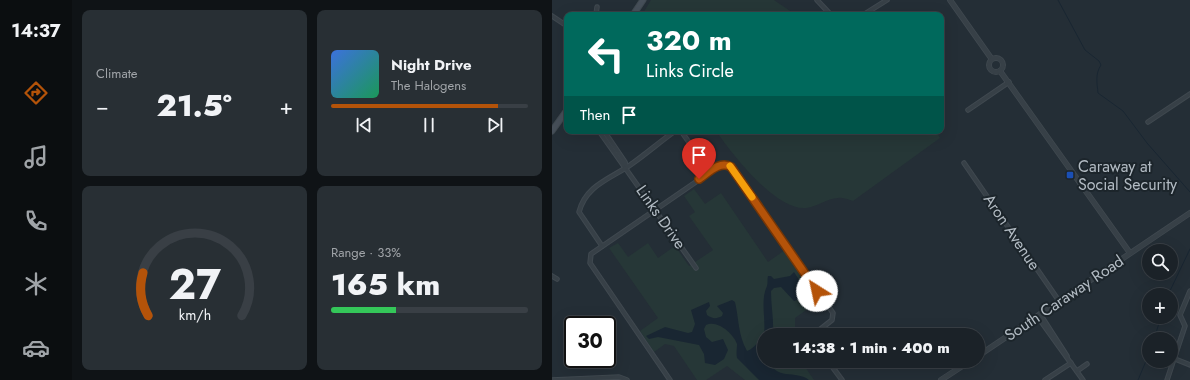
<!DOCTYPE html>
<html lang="en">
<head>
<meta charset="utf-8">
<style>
  body { margin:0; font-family:Jost,sans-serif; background:#282f34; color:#f1f3f6; height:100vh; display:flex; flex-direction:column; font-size:15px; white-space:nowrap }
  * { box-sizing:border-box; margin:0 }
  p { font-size:13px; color:#a0a4a8 }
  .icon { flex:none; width:22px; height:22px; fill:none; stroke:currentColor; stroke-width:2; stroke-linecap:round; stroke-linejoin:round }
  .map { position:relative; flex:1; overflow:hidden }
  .panel { display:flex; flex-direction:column; gap:10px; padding:10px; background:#0f1316; width:480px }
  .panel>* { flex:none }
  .top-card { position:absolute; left:12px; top:12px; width:380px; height:122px; border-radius:8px; box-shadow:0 4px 16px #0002,0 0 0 1px #393f45; background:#00695c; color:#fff; overflow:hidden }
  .tools { position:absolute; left:590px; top:244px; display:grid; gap:8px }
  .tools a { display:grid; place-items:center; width:36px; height:36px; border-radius:50%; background:#1b2228; box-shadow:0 4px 16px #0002,0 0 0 1px #393f45; font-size:20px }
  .speed { position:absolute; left:12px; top:316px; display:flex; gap:8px; font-size:20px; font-weight:700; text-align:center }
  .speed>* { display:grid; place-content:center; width:52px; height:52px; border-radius:50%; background:#1b2228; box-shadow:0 4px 16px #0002,0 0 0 1px #393f45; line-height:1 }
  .speed .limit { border:2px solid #111; border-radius:6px; background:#fff; color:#111 }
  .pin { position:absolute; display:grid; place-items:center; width:34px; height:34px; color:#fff; margin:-41px -17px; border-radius:50% 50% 50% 0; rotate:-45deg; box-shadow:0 0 4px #0007 }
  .pin .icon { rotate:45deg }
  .me { position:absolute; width:44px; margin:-22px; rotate:325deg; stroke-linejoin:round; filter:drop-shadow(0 0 3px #0008) }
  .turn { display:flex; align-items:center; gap:14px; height:84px; padding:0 16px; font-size:18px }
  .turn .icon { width:52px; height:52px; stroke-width:2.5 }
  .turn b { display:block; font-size:28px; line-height:34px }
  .then { display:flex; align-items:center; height:38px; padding:0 16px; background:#0003; gap:8px; font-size:15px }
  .big { font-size:30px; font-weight:800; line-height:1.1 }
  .panel .card { flex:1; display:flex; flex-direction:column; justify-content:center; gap:6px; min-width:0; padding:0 14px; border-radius:8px; background:#282f34 }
  .panel .dial { align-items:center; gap:0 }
  .dial svg { height:104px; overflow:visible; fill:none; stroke:#393f45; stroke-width:7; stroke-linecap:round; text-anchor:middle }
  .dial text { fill:#f1f3f6; stroke:none }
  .song { display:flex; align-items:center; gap:12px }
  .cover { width:48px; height:48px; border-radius:6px; background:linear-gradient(135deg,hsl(220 70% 55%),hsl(150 70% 35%)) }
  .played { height:4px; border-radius:2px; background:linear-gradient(90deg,#b45309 85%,#393f45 85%) }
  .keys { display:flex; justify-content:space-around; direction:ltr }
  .heat { display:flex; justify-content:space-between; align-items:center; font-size:22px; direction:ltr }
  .charge { height:6px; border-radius:3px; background:linear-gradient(90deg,#34c759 33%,#393f45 0) }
  .panel .tiles { flex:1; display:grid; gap:10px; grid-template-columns:repeat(2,1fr) }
  .trip { position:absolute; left:205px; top:328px; width:228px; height:40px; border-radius:20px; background:#1b2228; box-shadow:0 4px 16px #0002,0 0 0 1px #393f45; font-weight:800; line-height:40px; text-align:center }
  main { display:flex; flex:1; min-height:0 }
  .tabs { display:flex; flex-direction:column; width:72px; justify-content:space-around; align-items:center; background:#0b0e10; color:#a0a4a8 }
  .tabs .icon { width:28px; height:28px }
  .tabs .current { color:#b45309 }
  .tabs b { font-size:18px; color:#f1f3f6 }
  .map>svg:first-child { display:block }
  .green { fill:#263737 }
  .water { fill:#192632 }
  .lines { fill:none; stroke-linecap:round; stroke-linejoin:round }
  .stream { stroke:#192632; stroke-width:1 }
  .minor-casing { stroke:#404950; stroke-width:5.5 }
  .tertiary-casing { stroke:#404950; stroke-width:6 }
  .secondary-casing { stroke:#404950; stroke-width:7 }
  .minor { stroke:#374047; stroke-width:3.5 }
  .tertiary { stroke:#374047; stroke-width:4.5 }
  .secondary { stroke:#464f59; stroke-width:5 }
  .route-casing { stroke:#753606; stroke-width:10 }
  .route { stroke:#b45309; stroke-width:7 }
  .slow { stroke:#f59e0b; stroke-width:7 }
  .transit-dot { fill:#1a4fb4; stroke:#1c252b; stroke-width:1.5 }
  .labels { text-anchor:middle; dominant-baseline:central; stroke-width:4; stroke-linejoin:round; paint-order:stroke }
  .poi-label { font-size:16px; fill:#b2bbc3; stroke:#1c252b; text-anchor:start }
  .street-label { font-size:16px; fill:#b2bbc3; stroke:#1c252b }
</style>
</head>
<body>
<main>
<nav class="tabs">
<b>14:37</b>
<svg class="icon current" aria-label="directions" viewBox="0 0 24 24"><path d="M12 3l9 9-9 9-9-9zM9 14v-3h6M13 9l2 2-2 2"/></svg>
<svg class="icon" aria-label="music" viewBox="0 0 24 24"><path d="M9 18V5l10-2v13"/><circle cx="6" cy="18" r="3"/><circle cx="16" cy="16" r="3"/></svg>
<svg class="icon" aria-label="phone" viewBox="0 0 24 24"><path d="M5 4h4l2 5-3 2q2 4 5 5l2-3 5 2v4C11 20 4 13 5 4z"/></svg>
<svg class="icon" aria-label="climate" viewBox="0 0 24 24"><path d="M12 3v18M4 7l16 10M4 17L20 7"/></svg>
<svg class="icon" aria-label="car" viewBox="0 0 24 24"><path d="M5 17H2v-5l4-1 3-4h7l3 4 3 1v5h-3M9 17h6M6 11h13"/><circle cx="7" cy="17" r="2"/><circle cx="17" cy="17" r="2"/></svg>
</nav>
<section class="panel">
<div class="tiles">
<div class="card"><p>Climate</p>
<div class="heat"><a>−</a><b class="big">21.5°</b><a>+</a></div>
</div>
<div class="card">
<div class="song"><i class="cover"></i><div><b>Night Drive</b><p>The Halogens</p></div></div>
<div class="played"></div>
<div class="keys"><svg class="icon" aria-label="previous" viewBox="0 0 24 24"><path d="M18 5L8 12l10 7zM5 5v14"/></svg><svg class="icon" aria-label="pause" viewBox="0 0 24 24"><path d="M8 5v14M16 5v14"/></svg><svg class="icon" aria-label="next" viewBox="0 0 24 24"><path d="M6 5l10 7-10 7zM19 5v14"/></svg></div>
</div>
<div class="card dial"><svg viewBox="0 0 100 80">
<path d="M14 69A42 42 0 1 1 86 69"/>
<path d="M14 69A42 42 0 0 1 10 36" stroke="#b45309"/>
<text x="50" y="56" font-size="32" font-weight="700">27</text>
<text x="50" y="72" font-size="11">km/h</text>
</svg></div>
<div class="card"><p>Range · 33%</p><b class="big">165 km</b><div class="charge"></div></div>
</div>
</section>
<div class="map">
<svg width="638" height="380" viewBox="0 0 638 380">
  <rect width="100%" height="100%" fill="#242e36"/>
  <g class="green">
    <polygon points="99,0 222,0 244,15 90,15"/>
    <path d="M164 131H384L388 138 301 201C297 200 291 197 286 198 275 198 265 207 254 208 224 211 180 154 164 131Z"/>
    <polygon points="142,189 153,204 169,193 216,262 233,250 268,300 243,318 243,335 212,335 212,361 249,361 262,380 193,380 175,366 154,380 145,380 122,346 113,344 102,352 88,331 106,318 57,248 66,243 76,257 96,243 106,258 123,246 137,266 161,250 137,216 143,212 132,196"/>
  </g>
  <path class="water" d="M242 272 253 289 248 299 242 301 229 287 222 288 219 291C219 306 222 320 221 335H212V361H219C221 380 245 370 257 380H207L185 358C184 354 185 348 185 344 182 334 165 319 154 325L152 329 154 337 160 342 171 339 176 350 172 359 163 365 153 363 152 354 147 345 106 337 97 339 94 336 113 327 136 333 140 332 143 324 139 310 157 302 158 306 154 311 155 315C161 319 164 319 170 316L171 313 165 306 180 300 183 302C187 319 186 335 195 351 203 348 206 341 212 335 214 318 208 301 215 286 216 283 215 280 216 276H219L222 279 238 276Z"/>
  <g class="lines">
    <g class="stream">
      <path d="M506 0 533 50 547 61 549 65C543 74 545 83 546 93L571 111 595 143 638 192"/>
      <polyline points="616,295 638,249"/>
      <polyline points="602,339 609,317"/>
      <polyline points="586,380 597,354"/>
    </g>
    <defs>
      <g id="minor">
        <polyline points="265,0 279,15"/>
        <polyline points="44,15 45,7"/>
        <polyline points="311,15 335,0"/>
        <polyline points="0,16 15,26"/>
        <polyline points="416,110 457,82"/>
        <polyline points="596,122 638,94"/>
        <polyline points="47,131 144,268"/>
        <polyline points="52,131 73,162 74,166"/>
        <polyline points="129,131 158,172"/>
        <polyline points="412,163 507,301"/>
        <path d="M50 246 27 212C34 184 61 178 81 163 95 153 109 141 123 131"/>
        <polyline points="0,276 5,279"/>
        <polyline points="488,314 515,356"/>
        <polyline points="485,316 531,380"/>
        <polyline points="623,359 638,365"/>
        <polyline points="276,361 290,380"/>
        <polyline points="525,371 535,364"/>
        <polyline points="0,380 67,377 75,380"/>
        <polyline points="118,380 38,263 39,254 170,164 179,167 281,313 280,320 261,335"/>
        <polyline points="493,380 519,363"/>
        <polyline points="615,380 633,326 628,315 638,291"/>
      </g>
      <g id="tertiary">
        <polyline points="398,0 439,58"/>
        <circle cx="444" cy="65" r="7"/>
        <polyline points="448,71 578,253"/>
        <polyline points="426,356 638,213"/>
        <polyline points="389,380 418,361"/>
      </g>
      <g id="secondary">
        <polyline points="81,15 91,0"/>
        <polyline points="0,131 15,110"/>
      </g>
    </defs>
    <use href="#minor" class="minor-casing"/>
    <use href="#tertiary" class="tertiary-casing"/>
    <use href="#secondary" class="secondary-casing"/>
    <use href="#minor" class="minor"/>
    <use href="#tertiary" class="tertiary"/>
    <use href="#secondary" class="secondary"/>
  </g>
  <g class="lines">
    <defs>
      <path id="route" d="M147 179C156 173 168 160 179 167L265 291"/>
    </defs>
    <use href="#route" class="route-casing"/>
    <use href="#route" class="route"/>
    <polyline class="slow" points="178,166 200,197"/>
  </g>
  <rect class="transit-dot" x="514" y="171" width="8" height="8" rx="2"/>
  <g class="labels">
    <g class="poi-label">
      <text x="526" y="166">Caraway at<tspan x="526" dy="18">Social Security</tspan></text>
    </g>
    <g class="street-label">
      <text transform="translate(109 217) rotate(55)">Links Drive</text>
      <text transform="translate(460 232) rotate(56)">Aron Avenue</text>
      <text transform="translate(512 298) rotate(-34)">South Caraway Road</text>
    </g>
  </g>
</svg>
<div class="tools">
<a><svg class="icon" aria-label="search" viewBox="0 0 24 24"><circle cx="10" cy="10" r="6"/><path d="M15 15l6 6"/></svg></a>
<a>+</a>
<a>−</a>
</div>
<div class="speed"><div class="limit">30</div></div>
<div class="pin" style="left:147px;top:179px;background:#d93025"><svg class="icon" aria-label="arrive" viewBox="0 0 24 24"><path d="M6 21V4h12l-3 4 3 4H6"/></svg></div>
<svg class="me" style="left:265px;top:291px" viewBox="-20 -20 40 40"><circle r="19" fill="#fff"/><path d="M0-13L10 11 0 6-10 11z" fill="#b45309"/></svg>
<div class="trip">14:38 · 1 min · 400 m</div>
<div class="top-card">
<div class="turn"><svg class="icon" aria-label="left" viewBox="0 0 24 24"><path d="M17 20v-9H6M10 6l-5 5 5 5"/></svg><div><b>320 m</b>Links Circle</div></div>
<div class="then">Then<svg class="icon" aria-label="arrive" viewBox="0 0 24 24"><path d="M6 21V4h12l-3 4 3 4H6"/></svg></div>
</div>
</div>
</main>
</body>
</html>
